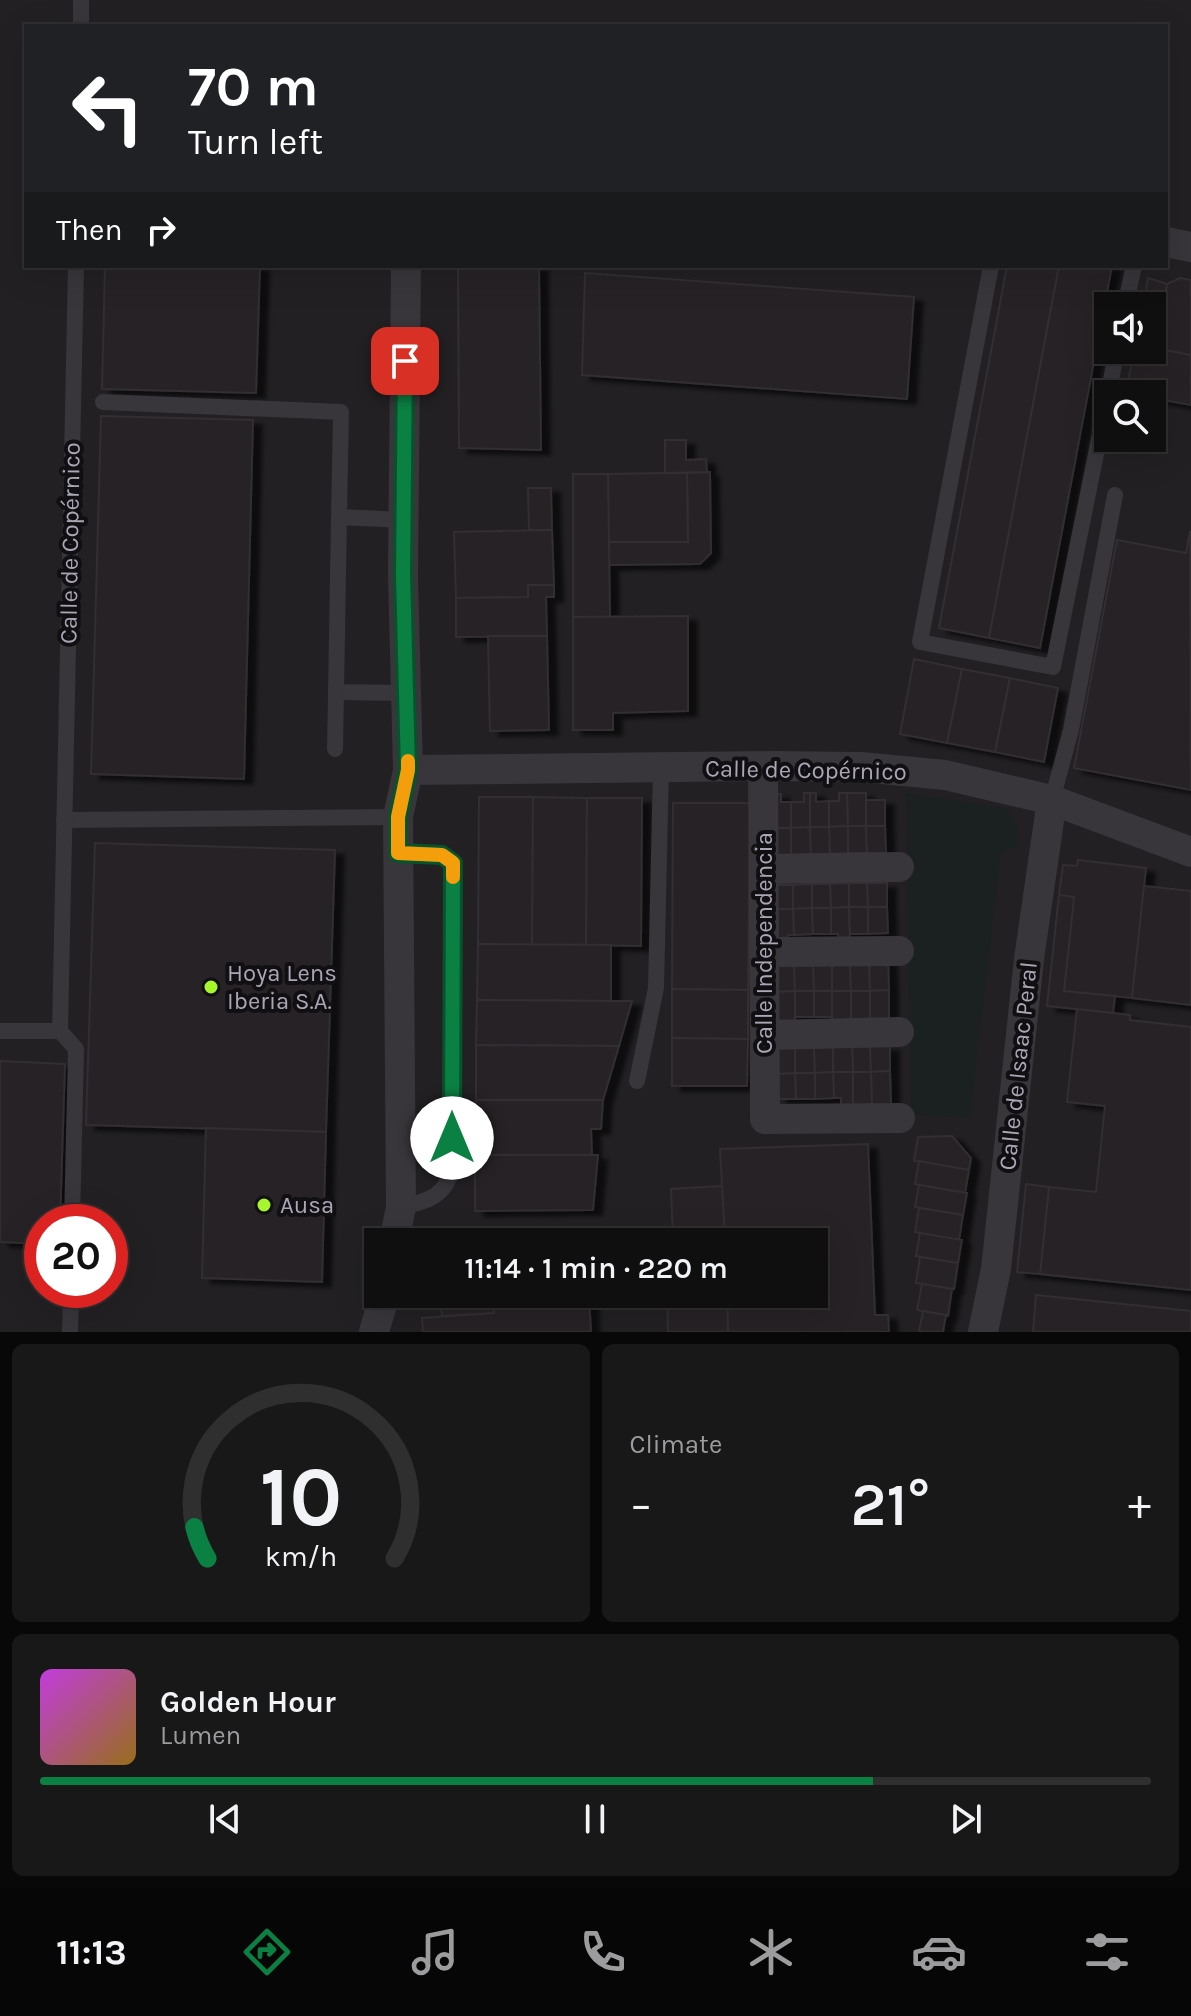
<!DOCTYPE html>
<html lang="en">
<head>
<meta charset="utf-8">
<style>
  body { margin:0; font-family:Karla,sans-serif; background:#191819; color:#f1f3f6; height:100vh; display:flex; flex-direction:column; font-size:30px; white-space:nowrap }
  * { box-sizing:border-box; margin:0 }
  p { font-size:26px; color:#9c9c9f }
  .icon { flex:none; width:44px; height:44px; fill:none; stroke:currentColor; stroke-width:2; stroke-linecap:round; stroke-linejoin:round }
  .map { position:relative; height:1332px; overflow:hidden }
  .sheet { display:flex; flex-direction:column; gap:12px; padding:12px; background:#090809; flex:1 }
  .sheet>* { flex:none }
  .hud { position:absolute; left:24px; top:24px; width:1144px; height:244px; border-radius:0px; box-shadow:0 8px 32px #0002,0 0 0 2px #302f30; background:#202124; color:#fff; overflow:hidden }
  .fabs { position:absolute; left:1094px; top:292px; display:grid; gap:16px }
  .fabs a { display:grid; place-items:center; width:72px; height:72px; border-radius:0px; background:#100f10; box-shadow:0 8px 32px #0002,0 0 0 2px #302f30; font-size:40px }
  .speed { position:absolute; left:24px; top:1204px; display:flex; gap:16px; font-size:40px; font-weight:700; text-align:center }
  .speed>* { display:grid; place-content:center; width:104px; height:104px; border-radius:50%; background:#100f10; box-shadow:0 8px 32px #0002,0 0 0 2px #302f30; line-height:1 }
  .speed .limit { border:12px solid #d22; background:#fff; color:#111 }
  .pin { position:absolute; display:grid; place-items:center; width:68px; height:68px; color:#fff; margin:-34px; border-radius:16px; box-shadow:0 4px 12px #0006 }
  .me { position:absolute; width:88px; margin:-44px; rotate:0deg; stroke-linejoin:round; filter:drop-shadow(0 0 6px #0008) }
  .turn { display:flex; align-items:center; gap:28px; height:168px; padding:0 32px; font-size:36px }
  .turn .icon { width:104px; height:104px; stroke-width:2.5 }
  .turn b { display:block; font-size:56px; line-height:68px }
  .then { display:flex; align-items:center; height:76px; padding:0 32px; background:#0003; gap:16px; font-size:30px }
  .big { font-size:60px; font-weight:600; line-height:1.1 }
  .sheet .tile { flex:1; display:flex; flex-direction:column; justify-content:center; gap:12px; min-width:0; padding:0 28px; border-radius:12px; background:#191819 }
  .sheet .dial { align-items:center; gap:0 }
  .dial svg { height:208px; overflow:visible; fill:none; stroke:#302f30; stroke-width:7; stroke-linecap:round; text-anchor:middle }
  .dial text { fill:#f1f3f6; stroke:none }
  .song { display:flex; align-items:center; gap:24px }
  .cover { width:96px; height:96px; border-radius:12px; background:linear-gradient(135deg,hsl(290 70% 55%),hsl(40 70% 35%)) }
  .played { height:8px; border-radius:4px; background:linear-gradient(90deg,#0b8043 75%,#302f30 75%) }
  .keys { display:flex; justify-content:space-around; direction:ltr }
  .heat { display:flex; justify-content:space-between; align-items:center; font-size:44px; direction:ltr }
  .sheet .tiles { flex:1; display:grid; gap:12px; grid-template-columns:1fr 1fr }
  .tile:last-child { grid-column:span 2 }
  .trip { position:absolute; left:364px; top:1228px; width:464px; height:80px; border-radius:0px; background:#100f10; box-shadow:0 8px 32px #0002,0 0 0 2px #302f30; font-weight:600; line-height:80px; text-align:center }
  .tab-bar { display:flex; height:128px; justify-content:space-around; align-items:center; background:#060606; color:#9c9c9f }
  .tab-bar .icon { width:56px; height:56px }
  .tab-bar .active { color:#0b8043 }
  .tab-bar b { font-size:36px; color:#f1f3f6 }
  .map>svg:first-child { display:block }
  .built { fill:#222023; fill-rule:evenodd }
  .green { fill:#1a2120 }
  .building { fill:#262427; stroke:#312e32; stroke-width:2; filter:url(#shadow) }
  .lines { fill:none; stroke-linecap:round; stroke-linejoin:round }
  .lane { stroke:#38353b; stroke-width:16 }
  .street { stroke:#38353b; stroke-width:30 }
  .route-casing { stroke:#07532c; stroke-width:20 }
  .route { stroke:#0b8043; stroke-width:14 }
  .slow { stroke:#f59e0b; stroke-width:14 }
  .poi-dot { fill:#a6f62b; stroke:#100f11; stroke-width:3 }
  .labels { text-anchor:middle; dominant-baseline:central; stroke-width:8; stroke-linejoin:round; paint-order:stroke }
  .street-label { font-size:24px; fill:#aca5b6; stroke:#100f11 }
  .poi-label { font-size:24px; fill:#aca5b6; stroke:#100f11; text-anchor:start }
</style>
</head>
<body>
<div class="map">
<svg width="1191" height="1332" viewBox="0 0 1191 1332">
  <defs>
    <filter id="shadow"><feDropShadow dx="9" dy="5" stdDeviation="2" flood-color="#0009"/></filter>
  </defs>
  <rect width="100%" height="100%" fill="#151416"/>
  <path class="built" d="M0 0H1191V1332H0ZM26 26H1166V266H26ZM1108 306H1152V350H1108ZM1108 394H1152V438H1108ZM42 1222H110V1290H42ZM378 1242H814V1294H378Z"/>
  <path class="green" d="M906 793 1004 808C1017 818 1019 828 1019 845L1001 852 970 1118 911 1114Z"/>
  <g class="building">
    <polygon points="105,266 260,266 256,393 102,389"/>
    <polygon points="458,266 539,266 541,450 459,448"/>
    <polygon points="1007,266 1059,266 989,638 939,628"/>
    <polygon points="1059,266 1112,266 1040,648 989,638"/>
    <polygon points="585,273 914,297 907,399 582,375"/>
    <polygon points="1148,278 1167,284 1155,348 1191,355 1191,405 1152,398 1152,394 1127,388 1134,350 1152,350 1152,306 1143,306"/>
    <polygon points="1180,278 1191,280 1191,355 1155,348 1167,284"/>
    <polygon points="101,416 253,420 244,779 91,774"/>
    <polygon points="665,440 686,440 686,460 706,459 707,472 665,473"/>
    <polygon points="710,472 711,553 700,564 609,565 608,542 688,542 687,473"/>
    <polygon points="665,473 687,473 688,542 608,542 608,474"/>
    <polygon points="573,474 608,474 610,617 573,617"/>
    <polygon points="528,488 551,488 552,530 529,530"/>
    <polygon points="552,530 554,585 528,585 528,597 456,598 454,532"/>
    <polygon points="1190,531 1191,790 1074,768 1117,540 1186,553"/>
    <polygon points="528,585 554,585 554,597 546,597 547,636 456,637 456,598 528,597"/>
    <polygon points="688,616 688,711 613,713 613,730 573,730 573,617"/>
    <polygon points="488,636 547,636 549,730 490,731"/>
    <polygon points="914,659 962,669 947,743 900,734"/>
    <polygon points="962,669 1010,678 995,752 947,743"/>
    <polygon points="1010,678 1058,688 1044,762 995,752"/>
    <polygon points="804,793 810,793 810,827 791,828 791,802 804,802"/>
    <polygon points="810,793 816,793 816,802 829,801 829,827 810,827"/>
    <polygon points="839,793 847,793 848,826 829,827 829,801 839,801"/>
    <polygon points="847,793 866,793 866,826 848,826"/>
    <polygon points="772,794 781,794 781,802 791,802 791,828 774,828"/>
    <polygon points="479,797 533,797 532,945 478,944"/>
    <polygon points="533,797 587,798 586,945 532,945"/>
    <polygon points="587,798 642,798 641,946 586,945"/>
    <rect x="866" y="800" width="19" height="26"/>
    <polygon points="673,803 750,803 748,990 672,989"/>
    <polygon points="848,826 848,853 830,854 829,827"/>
    <polygon points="848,826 866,826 867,853 848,853"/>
    <polygon points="866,826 885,826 886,853 867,853"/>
    <polygon points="810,827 811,854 791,855 791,828"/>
    <polygon points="810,827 829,827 830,854 811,854"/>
    <rect x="774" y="828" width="17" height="27"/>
    <polygon points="95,843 335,850 326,1132 86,1125"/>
    <polygon points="1078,860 1146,868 1132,998 1064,991 1074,897 1059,895 1063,865 1077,866"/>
    <polygon points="849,883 849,907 831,908 830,884"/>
    <polygon points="849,883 867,883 868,907 849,907"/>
    <polygon points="867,883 887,883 887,907 868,907"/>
    <polygon points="812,884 812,908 793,909 793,885"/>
    <polygon points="812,884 830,884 831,908 812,908"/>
    <polygon points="773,885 793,885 793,909 774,909"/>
    <polygon points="1144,886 1191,891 1191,1005 1132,998"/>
    <polygon points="1059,895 1074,897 1064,991 1115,996 1113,1013 1047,1006"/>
    <polygon points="849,907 850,942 838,943 838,934 831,934 831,908"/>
    <polygon points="849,907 868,907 868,934 850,934"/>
    <polygon points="868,907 887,907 888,933 868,934"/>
    <polygon points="812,908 813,934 794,935 793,909"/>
    <polygon points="812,908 831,908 831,934 813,934"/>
    <polygon points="774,909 793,909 794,935 788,935 788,944 775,944"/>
    <polygon points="478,944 611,945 611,1001 477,1000"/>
    <polygon points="869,957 888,957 889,990 870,991"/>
    <polygon points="832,965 832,991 814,991 813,966"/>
    <polygon points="832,965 850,965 851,991 832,991"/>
    <polygon points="850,965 869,965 870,991 851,991"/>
    <polygon points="776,966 794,966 795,991 776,992"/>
    <polygon points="794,966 813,966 814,991 795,991"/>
    <polygon points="672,989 748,990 748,1039 672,1038"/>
    <polygon points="889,990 889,1023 870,1024 870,991"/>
    <polygon points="795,991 795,1026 777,1026 776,992"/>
    <rect x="795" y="991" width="19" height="26"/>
    <rect x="814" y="991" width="18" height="26"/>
    <polygon points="832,991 851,991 851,1024 832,1025"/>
    <rect x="851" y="991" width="19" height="33"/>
    <polygon points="477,1000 611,1001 632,1001 619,1046 476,1045"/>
    <polygon points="1077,1009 1130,1015 1130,1020 1191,1027 1191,1290 1040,1274 1049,1187 1096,1192 1105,1106 1067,1102"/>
    <polygon points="672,1038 748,1039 747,1086 672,1086"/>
    <polygon points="852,1040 870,1040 871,1072 853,1072"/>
    <polygon points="777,1042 795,1047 795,1073 778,1074"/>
    <polygon points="476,1045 619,1046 603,1100 476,1100"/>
    <polygon points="852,1046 853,1072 833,1072 833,1047"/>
    <polygon points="870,1046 890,1046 890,1071 871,1072"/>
    <polygon points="795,1047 814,1048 815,1073 795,1073"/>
    <polygon points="833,1047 833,1072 815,1073 814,1048"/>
    <polygon points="0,1061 65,1064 60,1222 42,1222 42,1244 0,1242"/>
    <polygon points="890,1071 891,1106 872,1106 871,1072"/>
    <polygon points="833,1072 853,1072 853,1106 841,1106 841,1098 834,1098"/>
    <polygon points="833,1072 834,1098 815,1099 815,1073"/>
    <polygon points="853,1072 871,1072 872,1106 853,1106"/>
    <polygon points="795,1073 815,1073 815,1099 796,1099"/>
    <polygon points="795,1073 796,1099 778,1099 778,1074"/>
    <polygon points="476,1100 603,1100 601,1129 591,1129 592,1155 475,1155"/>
    <polygon points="206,1128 326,1132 322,1282 202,1278"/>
    <polygon points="952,1136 971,1158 969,1170 914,1161 918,1137"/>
    <polygon points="868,1144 875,1315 888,1315 889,1332 728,1332 727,1294 814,1294 814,1242 725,1242 720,1149"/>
    <polygon points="475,1155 598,1155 593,1210 475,1211"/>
    <polygon points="919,1161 969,1170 965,1193 915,1184"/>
    <polygon points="1026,1184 1049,1187 1040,1274 1017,1272"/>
    <polygon points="919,1185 967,1193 963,1215 915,1207"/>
    <polygon points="722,1186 725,1242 664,1242 664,1240 673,1239 671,1189"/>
    <polygon points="919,1208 963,1215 959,1240 915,1232"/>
    <polygon points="920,1233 962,1240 958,1263 916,1256"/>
    <polygon points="920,1257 958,1263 954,1289 916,1283"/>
    <polygon points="922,1284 952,1289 948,1316 917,1310"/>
    <polygon points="440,1294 493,1294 494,1313 442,1316"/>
    <polygon points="493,1294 589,1294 591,1332 423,1332 422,1318 494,1313"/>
    <polygon points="667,1294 727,1294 728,1332 668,1332"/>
    <polygon points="1036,1295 1191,1311 1191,1332 1033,1332"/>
    <polygon points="923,1311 946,1315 943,1332 919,1332"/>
  </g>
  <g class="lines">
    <g class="lane">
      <polyline points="81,26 81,0"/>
      <polyline points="991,266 920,642 1053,667 1117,350"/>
      <polyline points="1125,306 1134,266"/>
      <polyline points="103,402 341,412 339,517"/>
      <polyline points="404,520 339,517 336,692 404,693"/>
      <polyline points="335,749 336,692"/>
      <polyline points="1052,800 1071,730 1115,495"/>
      <polyline points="64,820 398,817"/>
      <path d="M398 853 442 855 453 863 452 1168C446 1197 427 1201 401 1207"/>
      <polyline points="0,1031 60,1031 76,266"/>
      <polyline points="60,1031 76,1049 72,1222"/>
      <polyline points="637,1081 656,988 661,768"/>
      <polyline points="70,1332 71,1290"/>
    </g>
    <g class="street">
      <polyline points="1166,242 1191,247"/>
      <polyline points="763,767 765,1119 900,1118"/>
      <polyline points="408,770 774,766 861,767 945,775 1052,800 1191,852"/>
      <polyline points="764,869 899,867"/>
      <polyline points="764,952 899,951"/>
      <polyline points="765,1035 899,1032"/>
      <polyline points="394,1242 401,1207 398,817 408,770 403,575 406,266"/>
      <polyline points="374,1332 385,1294"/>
      <polyline points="983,1332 996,1269 1029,959 1052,800"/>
    </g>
  </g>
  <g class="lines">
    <defs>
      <polyline id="route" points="405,361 403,575 408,770 398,817 398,853 442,855 453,863 452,1138"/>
    </defs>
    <use href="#route" class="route-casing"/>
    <use href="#route" class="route"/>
    <polyline class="slow" points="408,761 408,770 398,817 398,853 442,855 453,863 453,877"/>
  </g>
  <g class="poi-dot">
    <circle cx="211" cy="987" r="8"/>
    <circle cx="264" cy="1205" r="8"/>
  </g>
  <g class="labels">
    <g class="street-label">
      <text transform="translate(70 543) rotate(-89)">Calle de Copérnico</text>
      <text transform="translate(806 770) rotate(1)">Calle de Copérnico</text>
      <text transform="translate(764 943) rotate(-90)">Calle Independencia</text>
      <text transform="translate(1018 1066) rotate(-84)">Calle de Isaac Peral</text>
    </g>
    <g class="poi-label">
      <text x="227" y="973">Hoya Lens<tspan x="227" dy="28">Iberia S.A.</tspan></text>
      <text x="280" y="1205">Ausa</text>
    </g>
  </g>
</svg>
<div class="fabs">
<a><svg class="icon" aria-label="sound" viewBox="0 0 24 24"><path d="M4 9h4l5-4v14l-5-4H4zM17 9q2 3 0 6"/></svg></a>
<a><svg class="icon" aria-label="search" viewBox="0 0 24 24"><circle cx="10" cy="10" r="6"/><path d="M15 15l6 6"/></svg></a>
</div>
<div class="speed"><div class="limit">20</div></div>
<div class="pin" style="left:405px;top:361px;background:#d93025"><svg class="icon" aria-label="arrive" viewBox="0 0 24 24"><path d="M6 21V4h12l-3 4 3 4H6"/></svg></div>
<svg class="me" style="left:452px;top:1138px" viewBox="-20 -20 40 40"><circle r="19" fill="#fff"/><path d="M0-13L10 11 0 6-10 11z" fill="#0b8043"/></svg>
<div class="trip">11:14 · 1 min · 220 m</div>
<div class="hud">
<div class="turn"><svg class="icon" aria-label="left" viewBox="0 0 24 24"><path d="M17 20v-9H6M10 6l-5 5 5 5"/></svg><div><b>70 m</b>Turn left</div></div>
<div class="then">Then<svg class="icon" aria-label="right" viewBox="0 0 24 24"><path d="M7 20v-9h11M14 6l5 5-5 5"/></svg></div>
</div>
</div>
<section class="sheet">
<div class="tiles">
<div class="tile dial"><svg viewBox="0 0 100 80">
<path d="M14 69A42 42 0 1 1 86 69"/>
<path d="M14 69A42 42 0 0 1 9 57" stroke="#0b8043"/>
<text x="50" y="56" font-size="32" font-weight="700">10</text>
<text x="50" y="72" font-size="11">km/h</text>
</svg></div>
<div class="tile"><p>Climate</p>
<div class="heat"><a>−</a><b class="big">21°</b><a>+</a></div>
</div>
<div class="tile">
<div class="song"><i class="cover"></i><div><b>Golden Hour</b><p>Lumen</p></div></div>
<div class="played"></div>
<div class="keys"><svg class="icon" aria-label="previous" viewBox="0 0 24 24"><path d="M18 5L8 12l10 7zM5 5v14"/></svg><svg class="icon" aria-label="pause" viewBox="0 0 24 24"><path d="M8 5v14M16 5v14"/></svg><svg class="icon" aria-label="next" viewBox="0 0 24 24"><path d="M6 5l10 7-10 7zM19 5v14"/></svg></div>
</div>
</div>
</section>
<nav class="tab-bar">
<b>11:13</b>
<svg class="icon active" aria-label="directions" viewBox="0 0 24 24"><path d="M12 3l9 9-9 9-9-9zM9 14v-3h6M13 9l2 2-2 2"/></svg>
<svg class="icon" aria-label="music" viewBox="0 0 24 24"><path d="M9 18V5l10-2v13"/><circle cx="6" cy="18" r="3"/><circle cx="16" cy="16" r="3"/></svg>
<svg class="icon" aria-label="phone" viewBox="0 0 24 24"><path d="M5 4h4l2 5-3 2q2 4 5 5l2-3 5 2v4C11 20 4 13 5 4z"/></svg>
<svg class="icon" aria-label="climate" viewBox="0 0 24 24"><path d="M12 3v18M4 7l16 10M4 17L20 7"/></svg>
<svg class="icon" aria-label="car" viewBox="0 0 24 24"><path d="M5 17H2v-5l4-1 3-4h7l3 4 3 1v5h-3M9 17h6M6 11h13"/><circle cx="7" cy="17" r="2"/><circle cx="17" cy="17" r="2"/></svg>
<svg class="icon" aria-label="filters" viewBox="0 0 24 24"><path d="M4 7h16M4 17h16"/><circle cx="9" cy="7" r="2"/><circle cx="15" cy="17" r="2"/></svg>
</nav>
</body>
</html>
